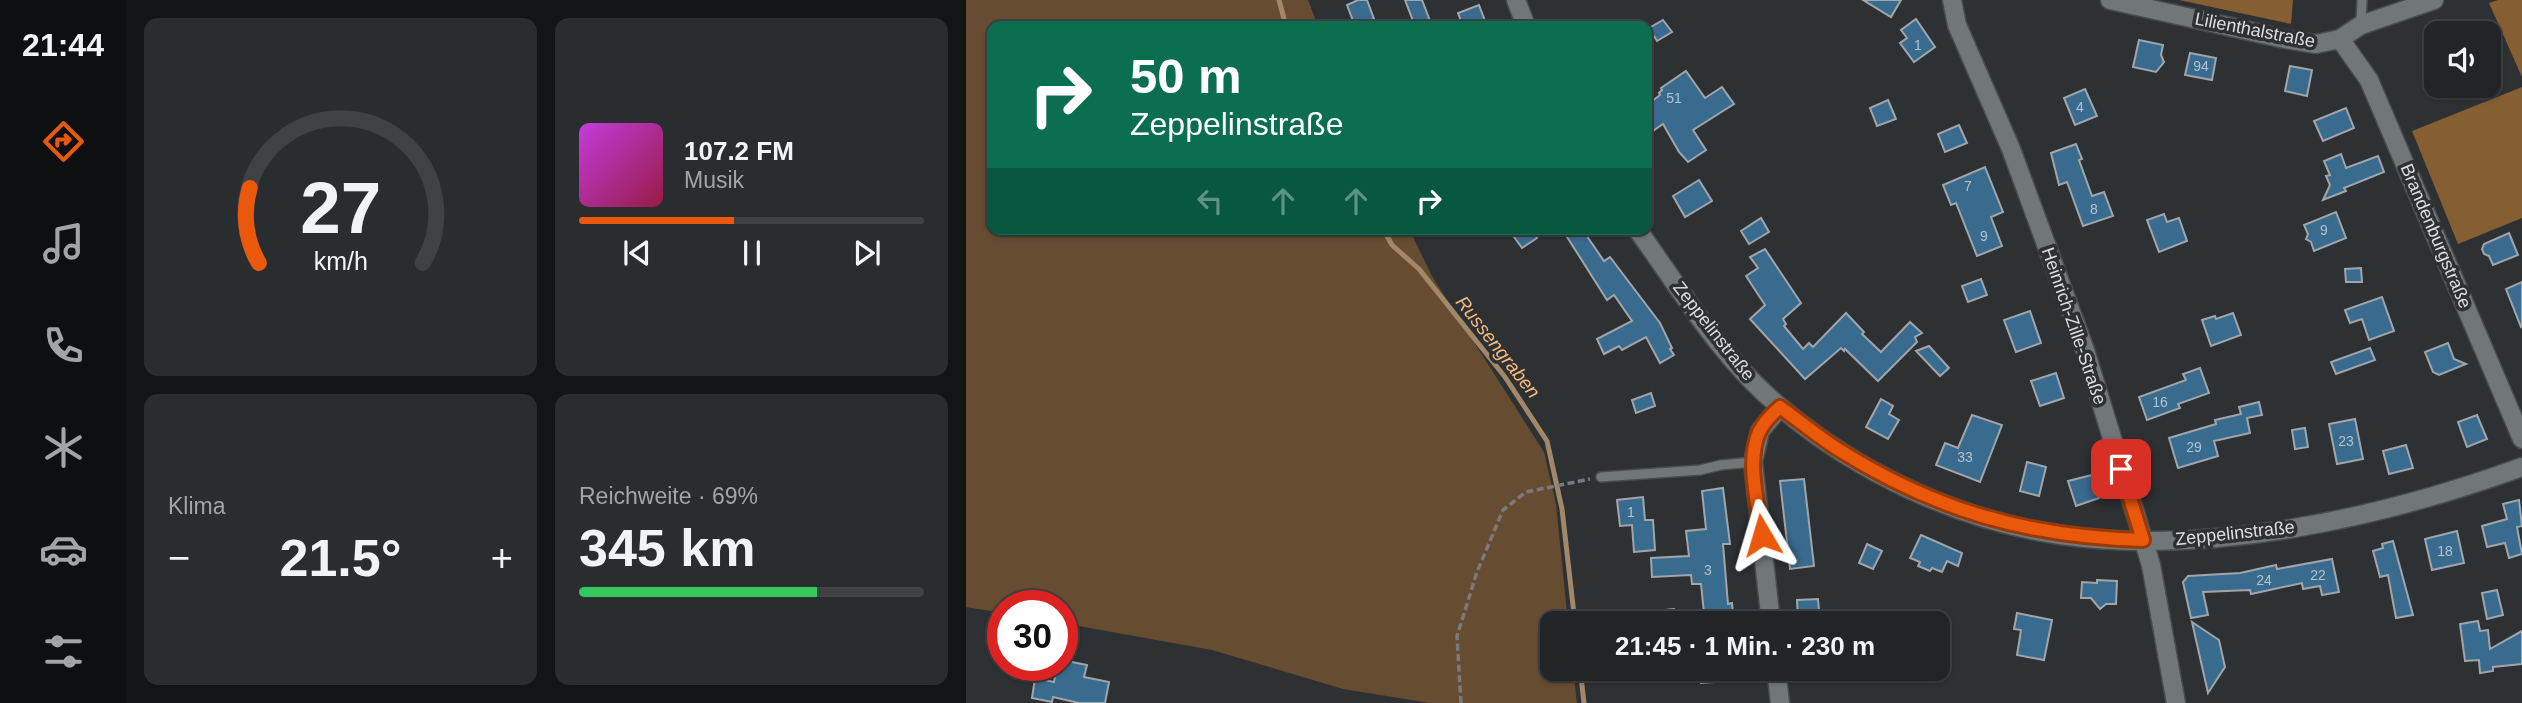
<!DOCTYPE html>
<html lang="de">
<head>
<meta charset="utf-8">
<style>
  body { margin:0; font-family:Helvetica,sans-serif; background:#2a2d2f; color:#f1f3f6; height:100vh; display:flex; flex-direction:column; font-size:26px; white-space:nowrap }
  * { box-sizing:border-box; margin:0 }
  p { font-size:23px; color:#a2a5a7 }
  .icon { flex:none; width:38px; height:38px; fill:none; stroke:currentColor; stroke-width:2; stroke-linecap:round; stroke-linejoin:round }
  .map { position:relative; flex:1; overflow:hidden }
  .sheet { display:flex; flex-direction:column; gap:18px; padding:18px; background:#131415; width:840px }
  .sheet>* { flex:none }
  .guide { position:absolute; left:21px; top:21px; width:665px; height:214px; border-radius:14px; box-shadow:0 2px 5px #0004,0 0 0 2px #3f4244; background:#0b6e4f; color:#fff; overflow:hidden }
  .fabs { position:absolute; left:1458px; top:21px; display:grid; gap:14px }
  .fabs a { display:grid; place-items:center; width:77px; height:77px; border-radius:14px; background:#222527; box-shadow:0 2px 5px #0004,0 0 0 2px #3f4244; font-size:35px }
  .speed { position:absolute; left:21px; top:590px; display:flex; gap:14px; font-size:35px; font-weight:700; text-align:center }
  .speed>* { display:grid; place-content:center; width:91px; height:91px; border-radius:50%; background:#222527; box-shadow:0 2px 5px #0004,0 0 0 2px #3f4244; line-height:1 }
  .speed .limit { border:10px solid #d22; background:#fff; color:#111 }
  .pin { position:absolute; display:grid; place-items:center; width:60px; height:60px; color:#fff; margin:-30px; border-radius:14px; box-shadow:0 4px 10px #0006 }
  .me { position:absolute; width:77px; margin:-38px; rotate:353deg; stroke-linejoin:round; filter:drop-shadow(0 0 5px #0008) }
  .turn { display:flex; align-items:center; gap:24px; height:147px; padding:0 28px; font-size:32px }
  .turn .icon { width:91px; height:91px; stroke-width:2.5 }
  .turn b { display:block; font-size:49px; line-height:60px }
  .lanes { display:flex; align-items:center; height:66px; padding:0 28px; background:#0003; justify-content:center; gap:35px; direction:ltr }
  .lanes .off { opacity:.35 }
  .big { font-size:52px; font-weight:600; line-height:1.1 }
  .sheet .tile { flex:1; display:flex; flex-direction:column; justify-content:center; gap:10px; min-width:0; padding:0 24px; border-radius:14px; background:#2a2d2f }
  .sheet .dial { align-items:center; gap:0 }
  .dial svg { height:182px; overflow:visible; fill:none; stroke:#3f4244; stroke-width:7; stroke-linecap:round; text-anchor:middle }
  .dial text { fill:#f1f3f6; stroke:none }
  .song { display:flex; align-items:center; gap:21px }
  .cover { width:84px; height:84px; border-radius:10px; background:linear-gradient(135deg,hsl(290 70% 55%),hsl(340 70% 35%)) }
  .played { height:7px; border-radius:4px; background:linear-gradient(90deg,#ea580c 45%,#3f4244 45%) }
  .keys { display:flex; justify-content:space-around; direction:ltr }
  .heat { display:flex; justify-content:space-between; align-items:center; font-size:38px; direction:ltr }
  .charge { height:10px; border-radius:5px; background:linear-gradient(90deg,#34c759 69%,#3f4244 0) }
  .sheet .tiles { flex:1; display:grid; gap:18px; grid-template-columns:repeat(2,1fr) }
  .trip { position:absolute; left:574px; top:611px; width:410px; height:70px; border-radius:14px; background:#222527; box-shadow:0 2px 5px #0004,0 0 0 2px #3f4244; font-weight:600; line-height:70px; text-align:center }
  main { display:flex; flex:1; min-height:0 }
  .tab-bar { display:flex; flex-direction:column; width:126px; justify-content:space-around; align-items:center; background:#0e0f10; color:#a2a5a7 }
  .tab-bar .icon { width:49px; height:49px }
  .tab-bar .current { color:#ea580c }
  .tab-bar b { font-size:32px; color:#f1f3f6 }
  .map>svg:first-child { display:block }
  .green { fill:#664c31 }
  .forest { fill:#855e32 }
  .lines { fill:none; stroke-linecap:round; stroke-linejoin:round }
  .stream { stroke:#a28769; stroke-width:5 }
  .building { fill:#396b8f; stroke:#a1a5a9; stroke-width:2 }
  .lane-casing { stroke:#494c4f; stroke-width:12 }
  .street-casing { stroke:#494c4f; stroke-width:21 }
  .path { stroke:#787a7d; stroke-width:3.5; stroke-dasharray:7 3.5; stroke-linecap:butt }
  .lane { stroke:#717679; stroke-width:9 }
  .street { stroke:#717679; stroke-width:18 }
  .route-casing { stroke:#983908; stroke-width:18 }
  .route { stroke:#ea580c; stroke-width:12 }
  .labels { text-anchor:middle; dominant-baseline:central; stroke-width:7; stroke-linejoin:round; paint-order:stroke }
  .number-label { font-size:14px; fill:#b3c1cc }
  .street-label { font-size:18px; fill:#dcdee0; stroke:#2e3134 }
  .water-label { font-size:19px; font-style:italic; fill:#f7bb79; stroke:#2e3134 }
</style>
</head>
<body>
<main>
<nav class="tab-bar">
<b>21:44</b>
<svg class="icon current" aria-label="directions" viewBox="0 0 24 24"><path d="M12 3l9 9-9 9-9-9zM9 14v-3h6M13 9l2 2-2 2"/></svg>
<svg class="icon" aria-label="music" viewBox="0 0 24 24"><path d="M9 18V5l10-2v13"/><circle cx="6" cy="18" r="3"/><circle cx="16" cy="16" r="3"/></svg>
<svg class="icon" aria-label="phone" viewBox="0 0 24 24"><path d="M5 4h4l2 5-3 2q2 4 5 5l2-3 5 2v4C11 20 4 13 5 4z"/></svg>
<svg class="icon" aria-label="climate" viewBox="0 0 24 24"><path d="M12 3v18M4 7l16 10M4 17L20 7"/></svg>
<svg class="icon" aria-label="car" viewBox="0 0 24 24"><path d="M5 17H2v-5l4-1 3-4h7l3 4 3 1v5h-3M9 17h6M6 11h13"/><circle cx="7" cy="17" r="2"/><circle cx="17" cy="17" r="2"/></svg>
<svg class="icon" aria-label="filters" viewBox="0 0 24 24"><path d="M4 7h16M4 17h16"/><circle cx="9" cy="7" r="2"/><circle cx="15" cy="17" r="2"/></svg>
</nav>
<section class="sheet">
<div class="tiles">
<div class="tile dial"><svg viewBox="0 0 100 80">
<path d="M14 69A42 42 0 1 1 86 69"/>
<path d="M14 69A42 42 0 0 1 10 36" stroke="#ea580c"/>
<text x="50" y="56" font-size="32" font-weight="700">27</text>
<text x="50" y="72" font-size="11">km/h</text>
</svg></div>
<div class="tile">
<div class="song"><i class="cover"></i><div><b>107.2 FM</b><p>Musik</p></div></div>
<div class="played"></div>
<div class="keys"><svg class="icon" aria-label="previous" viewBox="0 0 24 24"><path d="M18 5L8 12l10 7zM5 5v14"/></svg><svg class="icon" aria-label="pause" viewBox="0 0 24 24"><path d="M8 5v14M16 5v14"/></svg><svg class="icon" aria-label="next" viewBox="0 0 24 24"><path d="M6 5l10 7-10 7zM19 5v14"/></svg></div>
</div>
<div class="tile"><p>Klima</p>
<div class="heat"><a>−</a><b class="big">21.5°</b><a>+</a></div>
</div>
<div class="tile"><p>Reichweite · 69%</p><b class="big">345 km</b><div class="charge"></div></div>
</div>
</section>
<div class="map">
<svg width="1556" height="703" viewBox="0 0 1556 703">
  <rect width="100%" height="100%" fill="#2e3134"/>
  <polygon class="green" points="0,0 342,0 352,26 26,26 26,229 443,229 467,278 578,452 590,504 602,623 586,623 586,668 607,669 611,703 464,703 377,689 246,650 96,623 96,606 37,606 37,613 0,607"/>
  <g class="forest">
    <polygon points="1213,0 1327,0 1325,24"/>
    <polygon points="1532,0 1556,0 1556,77 1523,3"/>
    <polygon points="1556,87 1556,218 1492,244 1446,131"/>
  </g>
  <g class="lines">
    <g class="stream">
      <polyline points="313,0 320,26"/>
      <polyline points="417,229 426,245 453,269 539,377 581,441 596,509 609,623"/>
      <polyline points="614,668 618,703"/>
    </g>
  </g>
  <g class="building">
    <polygon points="392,0 401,0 408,19 389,26 381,5"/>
    <polygon points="439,0 456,0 466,26 449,26"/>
    <polygon points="897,0 935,0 925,17"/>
    <polygon points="513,5 521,26 497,26 492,13"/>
    <polygon points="950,19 969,47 948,62 934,43 941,38 935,30"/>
    <polygon points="697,20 706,32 691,41 683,28"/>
    <polygon points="1173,40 1197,45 1195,55 1198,62 1190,72 1167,67"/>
    <polygon points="1224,53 1250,58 1246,80 1219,75"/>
    <polygon points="1324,66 1346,70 1341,96 1319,91"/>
    <polygon points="720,71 739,98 756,87 768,104 727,130 740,150 722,162 713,152 697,124 681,135 681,105 694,95 693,93 696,90 695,88"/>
    <polygon points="1119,89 1131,116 1109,125 1098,98"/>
    <polygon points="922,100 930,119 911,126 904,108"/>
    <polygon points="1380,108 1388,128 1357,141 1348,121"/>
    <polygon points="993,125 1001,143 979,152 972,134"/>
    <polygon points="1110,144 1116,159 1113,160 1126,196 1138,192 1147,216 1117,226 1101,182 1093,185 1085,153"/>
    <polygon points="1375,154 1380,168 1412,156 1418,172 1378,188 1380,191 1357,200 1364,185 1360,176 1364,175 1358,161"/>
    <polygon points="1019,167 1037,212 1025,217 1036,246 1011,256 990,203 985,205 977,185"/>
    <polygon points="733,180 746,201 719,217 707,196"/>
    <polygon points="1370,212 1380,238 1348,251 1345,242 1340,239 1342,234 1338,225"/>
    <polygon points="1198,214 1201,222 1213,218 1221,241 1193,252 1181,220"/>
    <polygon points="795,218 803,232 783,244 775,231"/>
    <polygon points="559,229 565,229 571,238 556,248 548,237"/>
    <polygon points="596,229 616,229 638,261 644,257 694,323 706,348 704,349 708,355 694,363 680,337 656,350 653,346 638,354 631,339 666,321 648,295 641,300"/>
    <polygon points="1543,233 1552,255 1527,265 1523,256 1518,254 1516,249 1518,244"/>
    <polygon points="799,249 835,303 817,319 820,324 818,326 837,349 843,343 847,347 880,313 898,332 896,334 915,352 944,322 956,333 949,337 951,342 912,381 879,349 878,351 875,348 839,379 784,319 799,305 780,276 792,268 784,257"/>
    <polygon points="1395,268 1396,282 1380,282 1379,269"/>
    <polygon points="1015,279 1021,295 1002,302 996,286"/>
    <polygon points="1556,282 1556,326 1555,327 1540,289"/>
    <polygon points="1416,297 1428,331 1403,340 1396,319 1384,323 1379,310"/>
    <polygon points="1064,311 1075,343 1050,352 1038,320"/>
    <polygon points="1267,313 1275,335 1245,346 1236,320 1249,316 1250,319"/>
    <polygon points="1482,343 1488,359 1500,364 1473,375 1467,372 1459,352"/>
    <polygon points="963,346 983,368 974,376 950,351"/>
    <polygon points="1404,348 1409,360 1370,374 1365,362"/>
    <polygon points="1234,368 1243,393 1212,404 1214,408 1181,420 1173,397 1220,380 1217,374"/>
    <polygon points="1090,373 1098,398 1074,406 1065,381"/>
    <polygon points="685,393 689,406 670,413 666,400"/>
    <polygon points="915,399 927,406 923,414 933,420 922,439 900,427"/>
    <polygon points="1293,402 1296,415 1281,418 1284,433 1248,441 1252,456 1212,468 1203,438 1250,424 1249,420 1275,414 1273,407"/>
    <polygon points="1006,415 1036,425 1014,482 970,465 979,443 992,448"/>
    <polygon points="1511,415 1521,439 1501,447 1492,422"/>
    <polygon points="1389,419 1397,459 1371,464 1363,424"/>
    <polygon points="1339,428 1342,447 1329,449 1326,430"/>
    <polygon points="1440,445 1447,468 1423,474 1417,451"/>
    <polygon points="1061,462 1080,467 1073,496 1054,491"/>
    <polygon points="1126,475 1133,498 1110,506 1102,481"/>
    <polygon points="838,479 848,566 824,569 814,481"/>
    <polygon points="757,488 764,544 757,544 762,604 766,603 768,623 739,623 735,584 726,584 725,575 686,577 685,558 723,556 720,531 740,529 736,491"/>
    <polygon points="677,497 679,520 687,520 689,550 668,552 666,525 654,526 651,500"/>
    <polygon points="1553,500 1556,526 1551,527 1556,554 1543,558 1539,543 1521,547 1516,526 1541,519 1537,504"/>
    <polygon points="1491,531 1498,563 1466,570 1459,539"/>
    <polygon points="955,535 996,553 992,566 981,561 976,572 966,568 964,571 952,566 954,562 944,558"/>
    <polygon points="1427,541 1447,615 1430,618 1422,575 1414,577 1407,551 1417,548 1416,544"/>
    <polygon points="901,544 916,551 907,569 893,563"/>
    <polygon points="1366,559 1373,592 1356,595 1354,586 1337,589 1336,583 1285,594 1284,590 1237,592 1242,615 1225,618 1217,582 1222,576 1274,573 1310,565 1311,569"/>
    <polygon points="1131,580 1151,581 1150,604 1140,604 1134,609 1125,598 1115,598 1116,582 1131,583"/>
    <polygon points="1531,590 1537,615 1521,619 1516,593"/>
    <polygon points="852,599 854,623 832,623 831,600"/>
    <polygon points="708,609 710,623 669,623 669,613"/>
    <polygon points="1051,613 1086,620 1078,660 1051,655 1055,630 1048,629"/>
    <polygon points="1512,621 1514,631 1522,630 1524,649 1556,631 1556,664 1527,667 1527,671 1514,673 1513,660 1499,661 1494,624"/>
    <polygon points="1226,622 1253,640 1259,667 1242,693"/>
    <polygon points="96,660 121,665 118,677 143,682 139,703 113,703 87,697 86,702 66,698 69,678 88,682 91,665 96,665"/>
    <polygon points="733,668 747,668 748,682 735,683"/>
  </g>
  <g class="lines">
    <defs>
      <g id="lane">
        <polyline points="1395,25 1396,0"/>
        <polyline points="635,477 734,470 755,465 787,462"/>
      </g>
      <g id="street">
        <polyline points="550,0 560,26"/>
        <polyline points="986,0 991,25 1045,149 1119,350 1185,565 1210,703"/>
        <polyline points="1144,0 1319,39 1350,44 1374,39 1395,25 1468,0"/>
        <polyline points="1374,39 1403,80 1556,439"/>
        <path d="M671 229C715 290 755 358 813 406 892 473 992 520 1094 535 1244 556 1415 518 1556 467"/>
        <polyline points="805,623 787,462 794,431 814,407"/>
        <polyline points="810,668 814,703"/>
      </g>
    </defs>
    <use href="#lane" class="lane-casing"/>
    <use href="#street" class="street-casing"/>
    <polyline class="path" points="495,703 491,636 511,572 537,510 560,492 624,479"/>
    <use href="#lane" class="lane"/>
    <use href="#street" class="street"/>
  </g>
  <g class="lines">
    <defs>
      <path id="route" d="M796 535C792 503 780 462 793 432 798 422 806 414 814 407 832 420 850 435 870 448 967 510 1062 537 1177 540L1155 469"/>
    </defs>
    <use href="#route" class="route-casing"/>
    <use href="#route" class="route"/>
  </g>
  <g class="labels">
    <g class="number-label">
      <text x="952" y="45">1</text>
      <text x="1235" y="66">94</text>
      <text x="708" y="98">51</text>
      <text x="1114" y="107">4</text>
      <text x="1002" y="186">7</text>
      <text x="1128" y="209">8</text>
      <text x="1358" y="230">9</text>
      <text x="1018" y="236">9</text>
      <text x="1194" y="402">16</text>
      <text x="1380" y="441">23</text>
      <text x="1228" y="447">29</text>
      <text x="999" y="457">33</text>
      <text x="665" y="512">1</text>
      <text x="1479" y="551">18</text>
      <text x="742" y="570">3</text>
      <text x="1352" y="575">22</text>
      <text x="1298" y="580">24</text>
    </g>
    <g class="street-label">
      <text transform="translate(1289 30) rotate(11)">Lilienthalstraße</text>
      <text transform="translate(1470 236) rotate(67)">Brandenburgstraße</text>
      <text transform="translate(1108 326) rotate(71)">Heinrich-Zille-Straße</text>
      <text transform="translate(748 331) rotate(52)">Zeppelinstraße</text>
      <text transform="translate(1269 533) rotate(-6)">Zeppelinstraße</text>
    </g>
    <g class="water-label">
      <text transform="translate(532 347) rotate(52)">Russengraben</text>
    </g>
  </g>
</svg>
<div class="fabs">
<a><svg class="icon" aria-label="sound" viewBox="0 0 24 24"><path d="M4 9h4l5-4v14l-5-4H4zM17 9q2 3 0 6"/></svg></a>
</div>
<div class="speed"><div class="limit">30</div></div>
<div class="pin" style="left:1155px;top:469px;background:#d93025"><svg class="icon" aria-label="arrive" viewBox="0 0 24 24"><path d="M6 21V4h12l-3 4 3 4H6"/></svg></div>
<svg class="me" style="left:796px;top:535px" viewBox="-20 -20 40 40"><path d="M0-17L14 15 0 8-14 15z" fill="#ea580c" stroke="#fff" stroke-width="4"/></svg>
<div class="trip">21:45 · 1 Min. · 230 m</div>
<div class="guide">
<div class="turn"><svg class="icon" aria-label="right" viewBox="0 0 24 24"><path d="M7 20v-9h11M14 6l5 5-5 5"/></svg><div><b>50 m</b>Zeppelinstraße</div></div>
<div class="lanes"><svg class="icon off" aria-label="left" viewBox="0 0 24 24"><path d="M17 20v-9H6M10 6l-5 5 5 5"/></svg><svg class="icon off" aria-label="ahead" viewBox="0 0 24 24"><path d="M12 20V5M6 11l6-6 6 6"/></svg><svg class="icon off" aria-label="ahead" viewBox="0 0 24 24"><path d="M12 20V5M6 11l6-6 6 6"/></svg><svg class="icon" aria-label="right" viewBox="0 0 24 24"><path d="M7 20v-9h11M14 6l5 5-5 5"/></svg></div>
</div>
</div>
</main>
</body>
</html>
